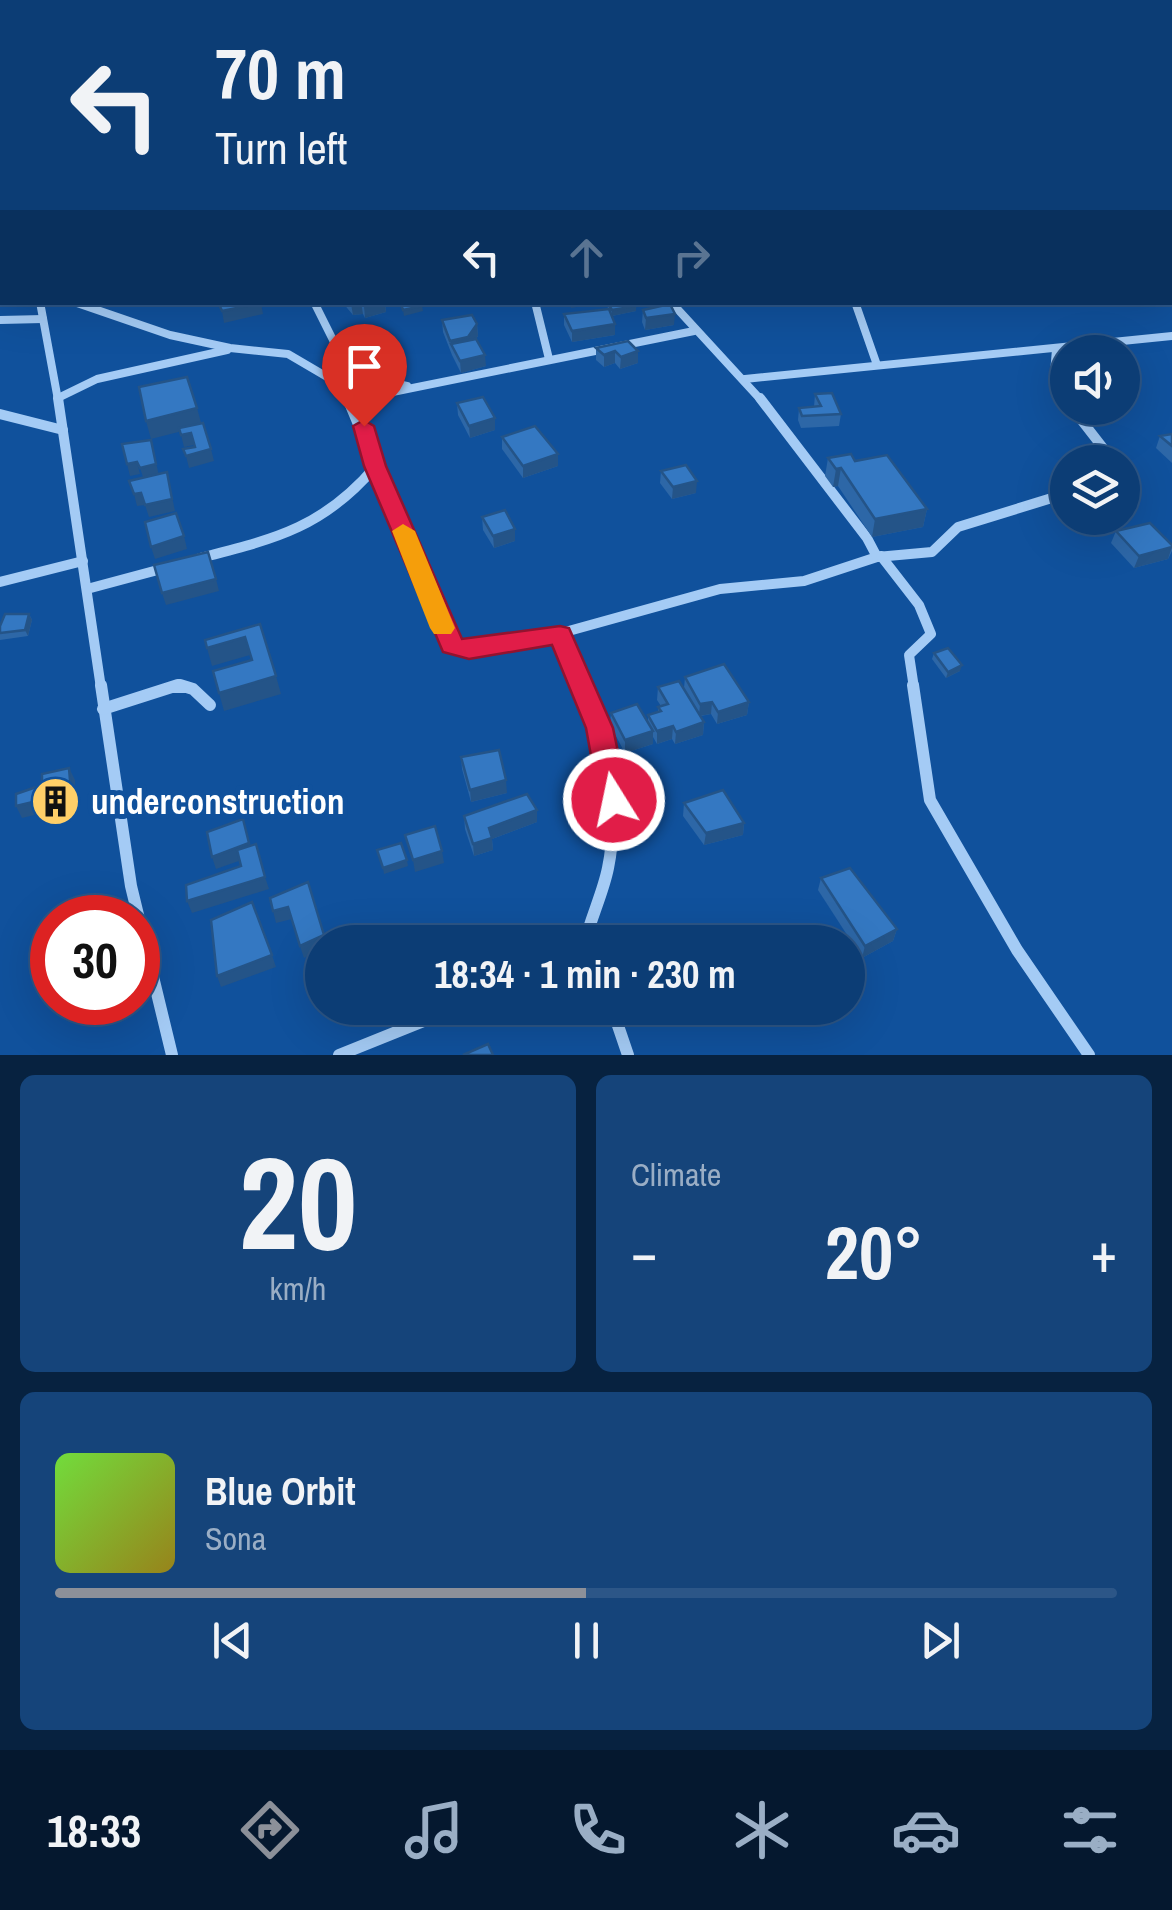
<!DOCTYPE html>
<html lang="en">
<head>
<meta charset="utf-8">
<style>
  body { margin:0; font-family:"Archivo Narrow",sans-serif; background:#15447a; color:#f1f3f6; height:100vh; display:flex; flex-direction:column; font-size:38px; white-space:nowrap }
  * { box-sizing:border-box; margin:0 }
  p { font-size:32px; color:#9aaec5 }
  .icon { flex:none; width:55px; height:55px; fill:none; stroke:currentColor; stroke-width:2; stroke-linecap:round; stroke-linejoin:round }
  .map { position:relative; height:1055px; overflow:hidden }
  .sheet { display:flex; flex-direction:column; gap:20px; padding:20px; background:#072240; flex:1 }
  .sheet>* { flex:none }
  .hud { position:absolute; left:0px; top:0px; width:1172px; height:305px; box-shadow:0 10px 40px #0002,0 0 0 2px #2c5687; background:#0c3d75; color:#f1f3f6; overflow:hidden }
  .fabs { position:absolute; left:1050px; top:335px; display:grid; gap:20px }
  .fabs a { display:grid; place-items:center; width:90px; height:90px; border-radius:50%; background:#0c3d75; box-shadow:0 10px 40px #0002,0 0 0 2px #2c5687; font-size:50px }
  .speed { position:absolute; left:30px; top:895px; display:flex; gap:20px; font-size:50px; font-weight:700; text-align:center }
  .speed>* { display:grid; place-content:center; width:130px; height:130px; border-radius:50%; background:#0c3d75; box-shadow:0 10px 40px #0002,0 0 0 2px #2c5687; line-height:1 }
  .speed .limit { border:15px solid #d22; background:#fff; color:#111 }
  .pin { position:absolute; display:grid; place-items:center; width:85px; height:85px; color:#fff; margin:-102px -42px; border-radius:50% 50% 50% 0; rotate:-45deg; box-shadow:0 0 10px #0007 }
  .pin .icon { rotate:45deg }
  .me { position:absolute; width:110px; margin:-55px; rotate:350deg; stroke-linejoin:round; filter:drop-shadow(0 0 8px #0008) }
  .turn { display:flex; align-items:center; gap:35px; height:210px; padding:0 50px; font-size:45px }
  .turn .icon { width:130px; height:130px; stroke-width:2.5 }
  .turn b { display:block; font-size:70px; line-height:85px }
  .lanes { display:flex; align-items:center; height:95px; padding:0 50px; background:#0003; justify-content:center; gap:50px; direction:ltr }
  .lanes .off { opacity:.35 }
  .big { font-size:75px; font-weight:800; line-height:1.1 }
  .sheet .tile { flex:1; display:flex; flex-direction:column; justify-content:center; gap:15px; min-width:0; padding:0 35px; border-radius:15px; background:#15447a }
  .sheet .dial { align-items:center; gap:0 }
  .dial b { font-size:130px; line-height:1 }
  .song { display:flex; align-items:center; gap:30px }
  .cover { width:120px; height:120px; border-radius:15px; background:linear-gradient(135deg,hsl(100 70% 55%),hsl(50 70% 35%)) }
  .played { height:10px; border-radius:5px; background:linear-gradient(90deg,#8c9099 50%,#2c5687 50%) }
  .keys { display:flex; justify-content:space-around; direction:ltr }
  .heat { display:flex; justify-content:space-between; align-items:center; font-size:55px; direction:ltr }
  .sheet .tiles { flex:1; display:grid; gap:20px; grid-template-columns:1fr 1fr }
  .tile:last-child { grid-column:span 2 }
  .trip { position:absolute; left:305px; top:925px; width:560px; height:100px; border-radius:50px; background:#0c3d75; box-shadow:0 10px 40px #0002,0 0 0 2px #2c5687; font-weight:800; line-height:100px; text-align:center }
  .tab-bar { display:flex; height:160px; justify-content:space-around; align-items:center; background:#05182f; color:#9aaec5 }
  .tab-bar .icon { width:70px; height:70px }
  .tab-bar .selected { color:#8c9099 }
  .tab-bar b { font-size:45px; color:#f1f3f6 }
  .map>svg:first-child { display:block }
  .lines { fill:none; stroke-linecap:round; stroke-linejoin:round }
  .street-far3 { stroke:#a4cbf5; stroke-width:6 }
  .street-far2 { stroke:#a4cbf5; stroke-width:8 }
  .street-far1 { stroke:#a4cbf5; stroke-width:10 }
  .street { stroke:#a4cbf5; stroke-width:12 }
  .secondary { fill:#d4e7fe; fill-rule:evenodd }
  .highway { fill:#fff; fill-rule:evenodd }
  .wall { fill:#2d67a7 }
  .shaded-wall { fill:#245488 }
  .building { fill:#3478c2; stroke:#245488; stroke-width:2.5 }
  .route { fill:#e11d48; stroke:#92132f; stroke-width:2.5 }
  .slow { fill:#f59e0b }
  .labels { text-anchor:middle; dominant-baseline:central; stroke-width:10; stroke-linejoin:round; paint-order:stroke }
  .near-poi-label { font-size:35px; font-weight:bold; fill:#fff; stroke:#10519c; text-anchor:start }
</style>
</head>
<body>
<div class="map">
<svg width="1172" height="1055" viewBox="0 0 1172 1055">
  <rect width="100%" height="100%" fill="#10519c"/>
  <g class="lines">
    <g class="street-far3">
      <polyline points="258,0 262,2"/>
      <polyline points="568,2 584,0"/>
      <polyline points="0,93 2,98"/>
    </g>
    <g class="street-far2">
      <polyline points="0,174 2,181"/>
      <polyline points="40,302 58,400"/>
      <polyline points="74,302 170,335 230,348 288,354 363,398 694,331"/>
      <polyline points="314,302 350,374 407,386"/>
      <polyline points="535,302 549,359"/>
      <polyline points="671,302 761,400"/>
      <polyline points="855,302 877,365"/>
      <polyline points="0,320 43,319"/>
      <polyline points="1056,349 1054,374 1068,400"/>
      <polyline points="745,379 1172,336"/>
      <polyline points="344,392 348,400"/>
      <polyline points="58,398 97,379 227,350"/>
    </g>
    <g class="street-far1">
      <polyline points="58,398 101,688"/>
      <polyline points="347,398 446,635 458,649 529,642 720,589 804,581 877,557 932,552 958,527 1068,493"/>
      <polyline points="760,398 867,538 877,557"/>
      <polyline points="1072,408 1114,462"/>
      <polyline points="0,414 63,430"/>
      <polyline points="881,556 919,605 931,634 909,655 914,688"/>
      <path d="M200 558C274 539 323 528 375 467"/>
      <polyline points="0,582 83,561"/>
      <polyline points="87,589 169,567"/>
      <polyline points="560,635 582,688"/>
      <polyline points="170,688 189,688"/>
    </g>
    <g class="street">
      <polyline points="101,685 131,886 172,1055"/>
      <polyline points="180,685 193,689 210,705"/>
      <path d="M581 685C605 744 621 804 608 868 603 893 591 917 585 942"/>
      <polyline points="913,685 930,800 1017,950 1089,1055"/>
      <polyline points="103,709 178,685"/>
      <polyline points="612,1008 628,1055"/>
      <polyline points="339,1055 456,1008"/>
    </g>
    <g class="secondary">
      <polygon points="1092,0 1104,0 1105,2 1093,2"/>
      <polygon points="1170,56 1172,57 1172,66 1170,65"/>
    </g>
    <g class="highway">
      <polygon points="1022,0 1038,0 1039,2 1023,2"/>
      <rect x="1170" y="112" width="2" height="11"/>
    </g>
  </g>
  <g class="wall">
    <polygon points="342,302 385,302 386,312 365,318 363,314 353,315"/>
    <polygon points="607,302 636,306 636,311 612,316 615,324 615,335 572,342 564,325 564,314 608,309"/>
    <polygon points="643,310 674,325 645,330 642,322"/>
    <polygon points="442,320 477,324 478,336 476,339 486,366 461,373 452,355 443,332"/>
    <polygon points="596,348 638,351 638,363 620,369 615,363 604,367 596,360"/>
    <polygon points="815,394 841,414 839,426 801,428 798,420 799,408 814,407"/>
    <polygon points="457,403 495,418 495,430 470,438 458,415"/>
    <polygon points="1172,434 1172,463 1156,448 1160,436"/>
    <polygon points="502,437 558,454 558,466 523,478 502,449"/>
    <polygon points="828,458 927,509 923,527 872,537 838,486 833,487 825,476"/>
    <polygon points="661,471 696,493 672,499 660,483"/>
    <polygon points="482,517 515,541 494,548 483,530"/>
    <polygon points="1116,531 1172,545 1172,551 1168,559 1134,568 1111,543"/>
    <polygon points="29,614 32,620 28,636 0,640 0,626"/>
    <polygon points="934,653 960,671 946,678 932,659"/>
    <polygon points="685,677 749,702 747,715 717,724 711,714 701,716 704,722 703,735 675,744 672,739 657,744 653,737 653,744 625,753 610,725 611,713 648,722 648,715 658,711 658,707 661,706 657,700 658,687 684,688"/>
    <polygon points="461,757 507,793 471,802 462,769"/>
    <polygon points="684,803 744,823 743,835 704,845 683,816"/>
    <polygon points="537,810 537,822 492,839 493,850 474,856 465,829 464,816"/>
    <polygon points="821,878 897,929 893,941 862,958 818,890"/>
  </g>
  <g class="shaded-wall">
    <polygon points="149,0 170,0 171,2 150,2"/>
    <polygon points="276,0 298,0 298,1 276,2"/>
    <polygon points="427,0 447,0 447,2 428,2"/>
    <polygon points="361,302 363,314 353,315 351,304"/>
    <polygon points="377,302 385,302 386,312 365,318 364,306"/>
    <polygon points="571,302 599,302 599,303 571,308"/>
    <polygon points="261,303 263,314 224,323 222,311"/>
    <polygon points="422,306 423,311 404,316 403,310"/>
    <polygon points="636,306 636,311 612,316 612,310"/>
    <polygon points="675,314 674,325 645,330 646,318"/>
    <polygon points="477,324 478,336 469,349 451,344 450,341"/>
    <polygon points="615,324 615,335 572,342 572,331"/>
    <polygon points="615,351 615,363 604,367 604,355"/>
    <polygon points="638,351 638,363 620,369 621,357"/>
    <polygon points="485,355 486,366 461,373 460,361"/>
    <polygon points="197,408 202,426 151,439 146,421"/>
    <polygon points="495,418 495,430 470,438 469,426"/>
    <polygon points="191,433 194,445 184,447 181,435"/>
    <polygon points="151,440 159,476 144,480 140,468"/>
    <polygon points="211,449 214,461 189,468 186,456"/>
    <polygon points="558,454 558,466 523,478 523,466"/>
    <polygon points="137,462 140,474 130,476 127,464"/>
    <polygon points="841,468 838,486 833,487 836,469"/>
    <polygon points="167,472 175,511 149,517 145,505"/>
    <polygon points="697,481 696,493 672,499 673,487"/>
    <polygon points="141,493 145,505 137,506 134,494"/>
    <polygon points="927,509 923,527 872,537 875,519"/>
    <polygon points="515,529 515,541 494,548 493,536"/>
    <polygon points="184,536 187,549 155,559 151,547"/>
    <polygon points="1172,547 1168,559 1134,568 1139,556"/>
    <polygon points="216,579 219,591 166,605 162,593"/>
    <polygon points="29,614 32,620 28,636 25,630"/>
    <polygon points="245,637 250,655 212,666 207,648"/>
    <polygon points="962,665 960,671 946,678 948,672"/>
    <polygon points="276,676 281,694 224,711 219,693"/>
    <polygon points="712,702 711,714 699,716 700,704"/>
    <polygon points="749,702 747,715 717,724 718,712"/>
    <polygon points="704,722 703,735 675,744 676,732"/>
    <polygon points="673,726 672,739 657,744 657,731"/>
    <polygon points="653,731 653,744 625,753 625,740"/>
    <polygon points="69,768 75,780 76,805 22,818 16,806"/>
    <polygon points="506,780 507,793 471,802 470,790"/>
    <polygon points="537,810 537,822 492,839 493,850 474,856 473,844 489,828"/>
    <polygon points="243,819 253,856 216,869 212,857"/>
    <polygon points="744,823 743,835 704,845 706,833"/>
    <polygon points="442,851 444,863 415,872 413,860"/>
    <polygon points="407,860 408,866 384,874 383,868"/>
    <polygon points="265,877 269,889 192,913 187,901"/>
    <polygon points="288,907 292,919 276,923 273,911"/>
    <polygon points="897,929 893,941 862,958 865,946"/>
    <polygon points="324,935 326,942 322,942 322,949 304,958 300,946"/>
    <polygon points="272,955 276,967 221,987 217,976"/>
  </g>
  <g class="building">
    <polygon points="29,0 29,2 12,2 12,1"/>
    <polygon points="46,0 55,0 55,2 25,2"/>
    <polygon points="84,0 101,0 102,1 84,2"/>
    <polygon points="185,0 222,0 223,1 186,2"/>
    <polygon points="312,0 314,2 292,2 295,2"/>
    <polygon points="317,0 355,0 356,1 318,2"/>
    <polygon points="734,0 747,0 750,2 737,2"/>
    <polygon points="218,302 261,302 261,303 222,311"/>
    <polygon points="400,302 421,302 422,306 403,310"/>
    <polygon points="607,302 634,302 636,306 612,310"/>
    <polygon points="670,304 675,314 646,318 643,310"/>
    <polygon points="609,309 615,324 572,331 564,314"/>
    <polygon points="472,315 477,324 468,337 450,341 442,320"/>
    <polygon points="476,339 485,355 460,361 451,344"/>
    <polygon points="628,341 638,351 621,357 615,351 604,355 596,348"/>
    <polygon points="187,377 197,408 146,421 139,387"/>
    <polygon points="832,393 841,414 802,416 799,408 821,406 815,394"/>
    <polygon points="483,397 495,418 469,426 457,403"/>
    <polygon points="203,423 211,449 186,456 183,449 195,447 191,433 181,435 179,428"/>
    <polygon points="535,426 558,454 523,466 502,437"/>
    <polygon points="1172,434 1172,446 1160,436"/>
    <polygon points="151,440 156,464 140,468 137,462 127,464 122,444"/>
    <polygon points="851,454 855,461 887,455 927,509 875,519 841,468 836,469 828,458"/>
    <polygon points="686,465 697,481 673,487 661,471"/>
    <polygon points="167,472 172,499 145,505 141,493 134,494 129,481"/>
    <polygon points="505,510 515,529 493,536 482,517"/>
    <polygon points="176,513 184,536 151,547 145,522"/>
    <polygon points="1150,523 1172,545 1172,547 1139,556 1116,531"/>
    <polygon points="208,552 216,579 162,593 154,565"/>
    <polygon points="5,614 29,614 25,630 0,633 0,626"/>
    <polygon points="260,624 276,676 219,693 213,671 252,660 245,637 207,648 205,640"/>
    <polygon points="948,648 962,665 948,672 934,653"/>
    <polygon points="724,664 749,702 718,712 712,702 700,704 685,677"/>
    <polygon points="679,681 704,722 676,732 673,726 657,731 648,715 661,711 658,707 668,704 658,687"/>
    <polygon points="637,704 653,731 625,740 611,713"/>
    <polygon points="499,750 506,780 470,790 461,757"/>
    <polygon points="69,768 71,793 16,806 16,794 42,785 42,774"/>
    <polygon points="723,790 744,823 706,833 684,803"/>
    <polygon points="527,794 537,810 489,828 492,838 473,844 464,816"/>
    <polygon points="243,819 249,843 212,857 207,832"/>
    <polygon points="435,826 442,851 413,860 405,835"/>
    <polygon points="401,843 407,860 383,868 377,850"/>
    <polygon points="256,844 265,877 187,901 186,885 241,866 237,850"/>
    <polygon points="850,868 897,929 865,946 821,878"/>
    <polygon points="308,882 324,935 300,946 288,907 273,911 270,898"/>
    <polygon points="252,902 272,955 217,976 211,920"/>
    <polygon points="488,1044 493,1055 463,1055"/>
  </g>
  <polygon class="route" points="364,420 374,426 386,466 462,639 560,626 569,628 613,728 628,800 623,808 614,812 604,808 599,800 586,728 552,645 469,659 443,652 364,466 353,426"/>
  <polygon class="slow" points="403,524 415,531 455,628 451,634 434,634 430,628 392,531"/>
  <defs>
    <symbol id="building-disc" viewBox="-11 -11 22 22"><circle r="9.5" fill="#ffcf68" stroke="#10519c"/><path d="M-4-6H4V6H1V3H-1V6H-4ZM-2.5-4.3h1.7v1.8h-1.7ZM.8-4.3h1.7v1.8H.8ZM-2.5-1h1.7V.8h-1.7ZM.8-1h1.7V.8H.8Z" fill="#111"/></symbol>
  </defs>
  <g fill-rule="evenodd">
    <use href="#building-disc" x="28" y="774" width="55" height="55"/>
  </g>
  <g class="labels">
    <g class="near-poi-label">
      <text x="91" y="801">underconstruction</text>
    </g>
  </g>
</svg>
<div class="fabs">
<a><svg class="icon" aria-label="sound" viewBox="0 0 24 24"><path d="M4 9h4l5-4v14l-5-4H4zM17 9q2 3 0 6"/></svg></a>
<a><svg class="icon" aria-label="layers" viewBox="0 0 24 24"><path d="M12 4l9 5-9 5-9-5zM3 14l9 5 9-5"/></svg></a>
</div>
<div class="speed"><div class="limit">30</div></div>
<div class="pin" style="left:364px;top:426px;background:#d93025"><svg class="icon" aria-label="arrive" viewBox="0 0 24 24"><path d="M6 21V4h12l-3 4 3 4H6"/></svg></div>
<svg class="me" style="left:614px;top:800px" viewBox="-20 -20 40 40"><circle r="17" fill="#e11d48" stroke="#fff" stroke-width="3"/><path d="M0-11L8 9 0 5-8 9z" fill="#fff"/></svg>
<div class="trip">18:34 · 1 min · 230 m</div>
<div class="hud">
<div class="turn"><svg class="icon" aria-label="left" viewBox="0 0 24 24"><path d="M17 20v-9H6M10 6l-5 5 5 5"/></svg><div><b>70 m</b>Turn left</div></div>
<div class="lanes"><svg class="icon" aria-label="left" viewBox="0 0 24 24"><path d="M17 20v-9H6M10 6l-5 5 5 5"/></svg><svg class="icon off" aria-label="ahead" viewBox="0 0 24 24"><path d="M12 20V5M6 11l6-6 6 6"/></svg><svg class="icon off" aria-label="right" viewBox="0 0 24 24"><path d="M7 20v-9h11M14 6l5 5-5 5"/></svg></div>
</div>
</div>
<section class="sheet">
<div class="tiles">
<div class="tile dial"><b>20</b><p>km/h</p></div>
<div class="tile"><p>Climate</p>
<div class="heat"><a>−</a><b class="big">20°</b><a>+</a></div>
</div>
<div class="tile">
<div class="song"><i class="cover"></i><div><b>Blue Orbit</b><p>Sona</p></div></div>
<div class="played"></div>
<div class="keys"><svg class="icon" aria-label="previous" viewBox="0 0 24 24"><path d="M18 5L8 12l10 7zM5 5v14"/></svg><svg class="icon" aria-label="pause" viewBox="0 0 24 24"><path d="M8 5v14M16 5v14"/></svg><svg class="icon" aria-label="next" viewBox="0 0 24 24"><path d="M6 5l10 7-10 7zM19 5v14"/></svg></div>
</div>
</div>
</section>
<nav class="tab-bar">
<b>18:33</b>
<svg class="icon selected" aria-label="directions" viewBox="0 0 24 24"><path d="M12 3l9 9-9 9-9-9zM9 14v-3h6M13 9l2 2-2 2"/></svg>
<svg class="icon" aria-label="music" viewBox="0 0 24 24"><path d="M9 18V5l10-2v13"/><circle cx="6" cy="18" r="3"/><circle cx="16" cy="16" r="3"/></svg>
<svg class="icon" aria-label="phone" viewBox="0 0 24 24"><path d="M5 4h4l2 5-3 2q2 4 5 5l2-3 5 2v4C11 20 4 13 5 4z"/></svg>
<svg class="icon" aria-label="climate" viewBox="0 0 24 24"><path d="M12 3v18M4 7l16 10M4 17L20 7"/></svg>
<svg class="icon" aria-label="car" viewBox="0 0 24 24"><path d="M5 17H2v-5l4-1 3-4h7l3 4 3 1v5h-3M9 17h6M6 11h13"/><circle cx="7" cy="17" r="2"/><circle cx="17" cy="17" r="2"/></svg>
<svg class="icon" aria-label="filters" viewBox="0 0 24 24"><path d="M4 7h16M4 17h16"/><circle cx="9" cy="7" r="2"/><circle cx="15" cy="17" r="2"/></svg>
</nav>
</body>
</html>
